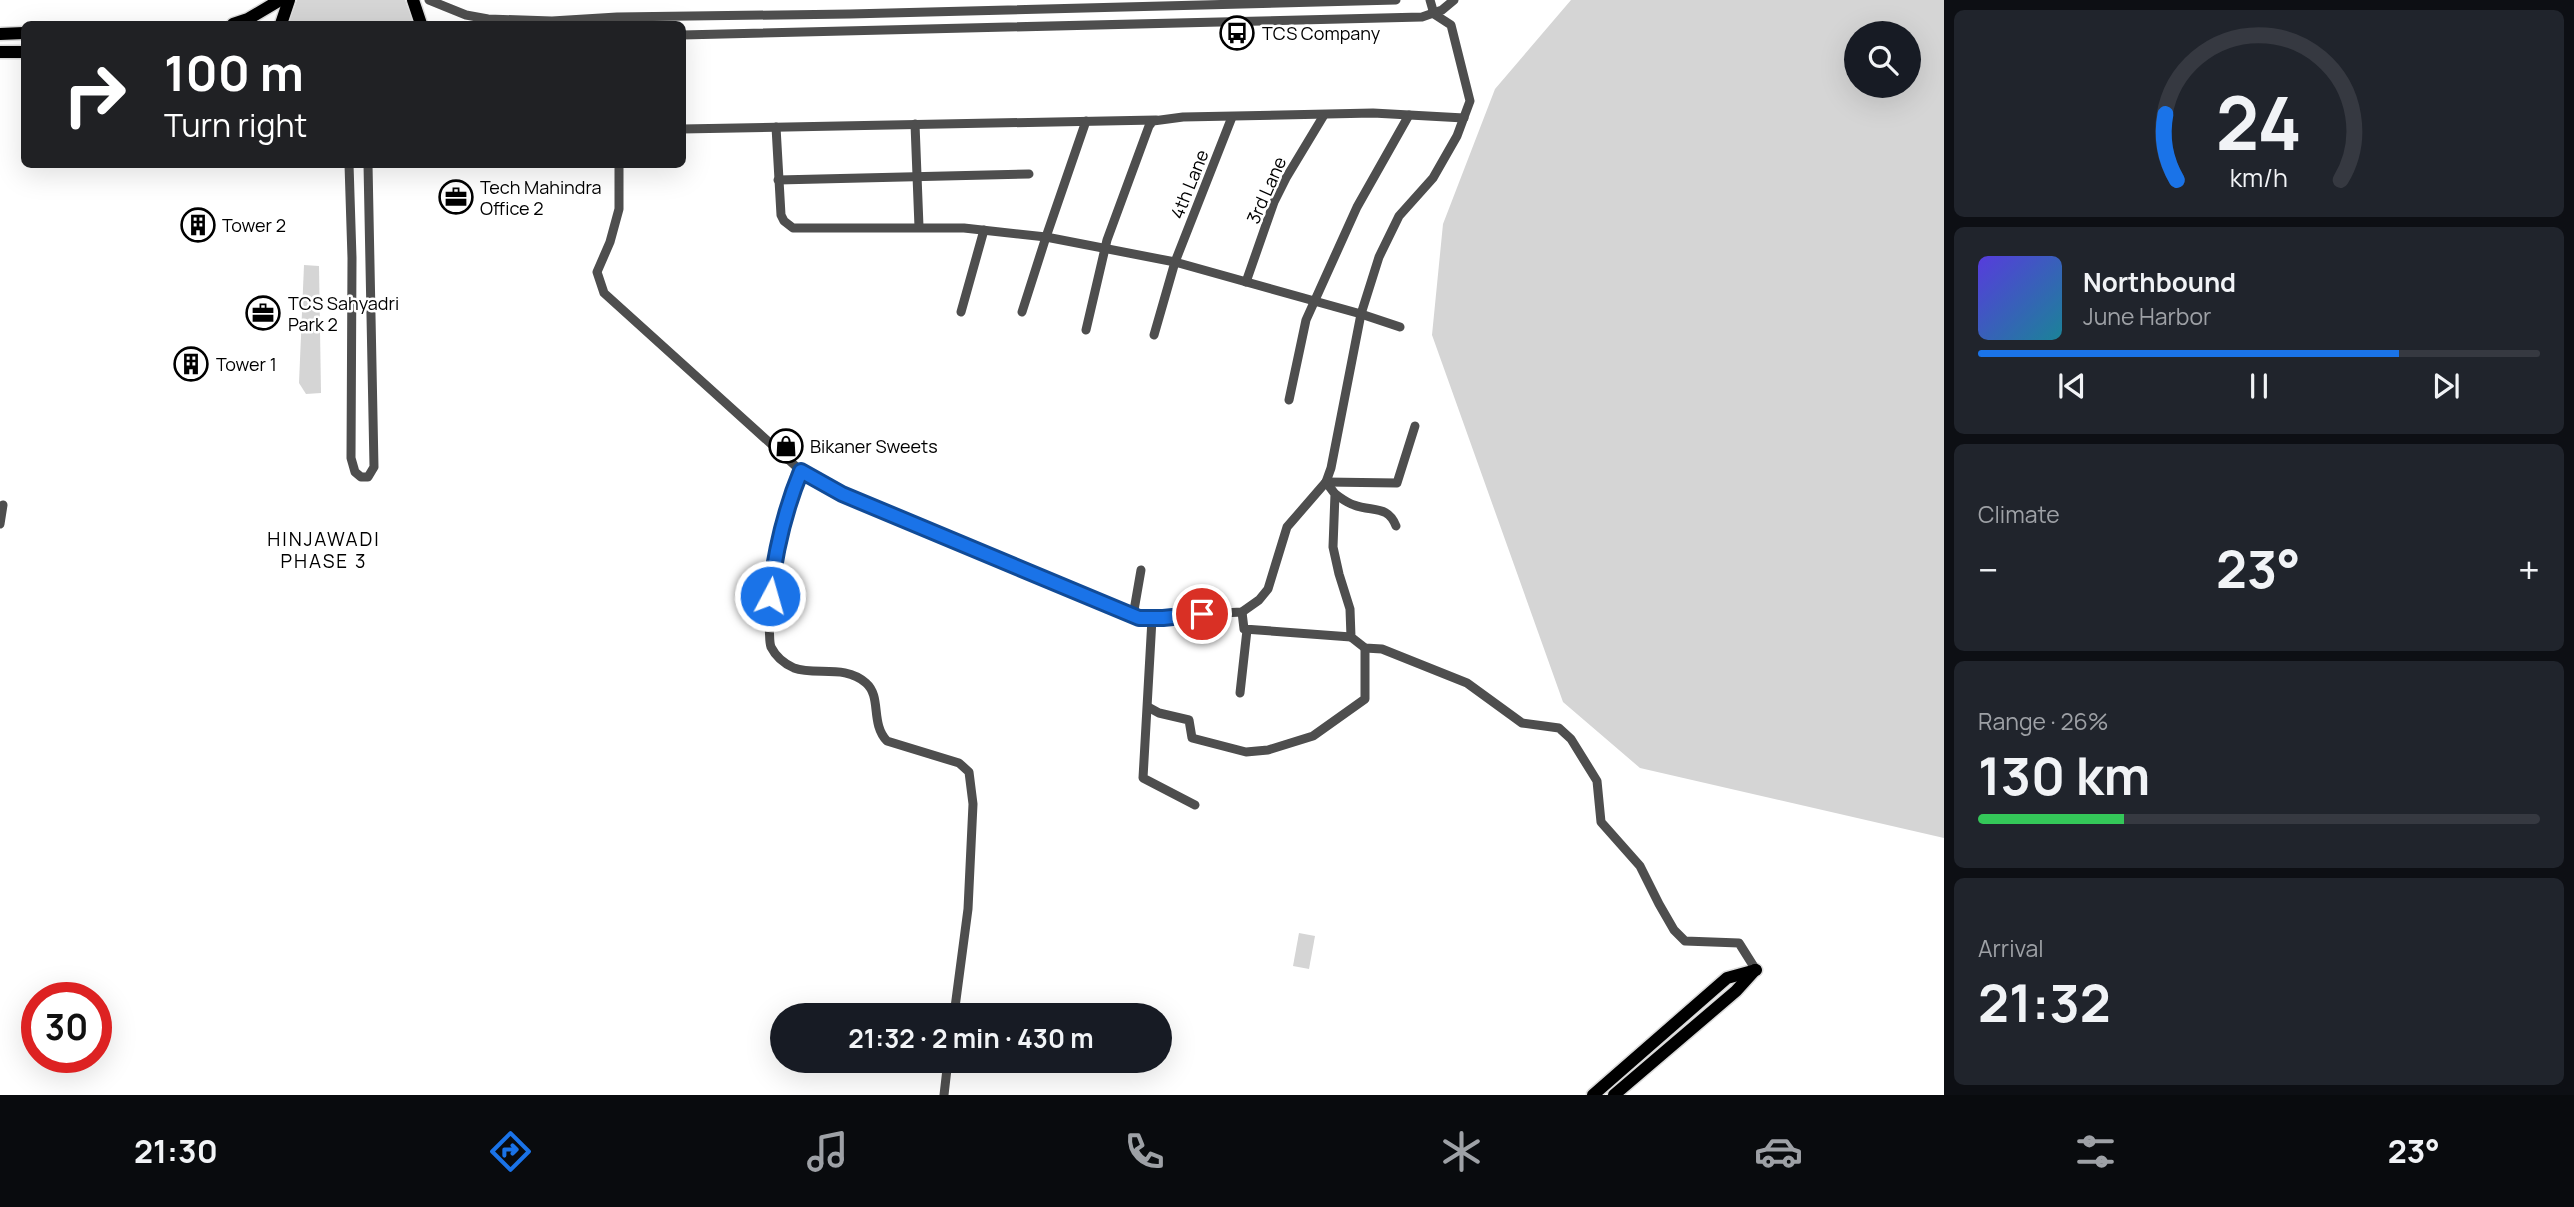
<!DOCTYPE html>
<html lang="en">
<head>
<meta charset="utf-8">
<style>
  body { margin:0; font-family:Manrope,sans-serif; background:#20242c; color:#f1f3f6; height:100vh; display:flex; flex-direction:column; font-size:26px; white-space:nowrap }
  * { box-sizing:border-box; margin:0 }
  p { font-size:23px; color:#9ea1a6 }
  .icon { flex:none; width:38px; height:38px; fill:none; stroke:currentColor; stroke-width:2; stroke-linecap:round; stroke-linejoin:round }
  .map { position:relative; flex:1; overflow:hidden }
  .panel { display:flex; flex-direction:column; gap:10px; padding:10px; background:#0d0f14; width:630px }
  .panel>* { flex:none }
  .guide { position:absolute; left:21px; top:21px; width:665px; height:147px; border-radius:10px; box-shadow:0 7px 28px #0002; background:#202124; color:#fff; overflow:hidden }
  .controls { position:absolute; left:1844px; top:21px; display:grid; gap:14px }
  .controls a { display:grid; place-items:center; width:77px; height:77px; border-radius:50%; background:#171b24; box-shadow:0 7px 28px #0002; font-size:35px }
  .speed { position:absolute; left:21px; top:982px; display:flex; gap:14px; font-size:35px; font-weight:700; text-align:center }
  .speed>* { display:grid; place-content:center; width:91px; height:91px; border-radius:50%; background:#171b24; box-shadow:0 7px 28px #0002; line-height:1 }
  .speed .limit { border:10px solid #d22; background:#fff; color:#111 }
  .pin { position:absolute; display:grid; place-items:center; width:60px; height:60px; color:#fff; margin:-30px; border:4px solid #fff; border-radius:50%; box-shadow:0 2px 7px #0007 }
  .me { position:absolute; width:77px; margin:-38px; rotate:6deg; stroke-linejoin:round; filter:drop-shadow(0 0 5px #0008) }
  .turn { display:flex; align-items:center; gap:24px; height:147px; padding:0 28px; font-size:32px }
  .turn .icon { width:91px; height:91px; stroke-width:2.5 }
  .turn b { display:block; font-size:49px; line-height:60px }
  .big { font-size:52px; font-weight:700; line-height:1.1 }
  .panel .tile { flex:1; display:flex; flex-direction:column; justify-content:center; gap:10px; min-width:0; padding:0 24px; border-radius:10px; background:#20242c }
  .panel .dial { align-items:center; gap:0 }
  .dial svg { height:182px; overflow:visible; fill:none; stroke:#363941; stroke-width:7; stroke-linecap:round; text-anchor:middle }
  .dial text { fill:#f1f3f6; stroke:none }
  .song { display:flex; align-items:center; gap:21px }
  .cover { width:84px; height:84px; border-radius:10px; background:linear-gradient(135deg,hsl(250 70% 55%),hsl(190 70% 35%)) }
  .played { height:7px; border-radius:4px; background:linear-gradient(90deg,#1a73e8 75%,#363941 75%) }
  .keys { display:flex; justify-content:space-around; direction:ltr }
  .heat { display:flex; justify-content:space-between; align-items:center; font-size:38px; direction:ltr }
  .charge { height:10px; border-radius:5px; background:linear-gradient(90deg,#34c759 26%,#363941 0) }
  .trip { position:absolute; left:770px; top:1003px; width:402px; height:70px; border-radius:35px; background:#171b24; box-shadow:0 7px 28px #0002; font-weight:700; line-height:70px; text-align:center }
  .menu { display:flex; height:112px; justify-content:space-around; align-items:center; background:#090b0e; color:#9ea1a6 }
  .menu .icon { width:49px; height:49px }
  .menu .active { color:#1a73e8 }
  .menu b { font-size:32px; color:#f1f3f6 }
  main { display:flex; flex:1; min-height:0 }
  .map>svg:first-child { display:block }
  .green { fill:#d5d5d5; fill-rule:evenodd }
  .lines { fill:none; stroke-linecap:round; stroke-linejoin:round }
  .major-casing { stroke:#dbdbdb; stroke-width:15 }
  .minor { stroke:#4e4e4e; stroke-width:9 }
  .major { stroke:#000; stroke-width:12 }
  .route-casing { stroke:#114b97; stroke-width:18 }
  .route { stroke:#1a73e8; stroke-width:12 }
  .labels { text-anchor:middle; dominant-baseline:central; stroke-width:5; stroke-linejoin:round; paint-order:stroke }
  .poi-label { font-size:18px; fill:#000; stroke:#fff; text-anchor:start }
  .street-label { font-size:18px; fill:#000; stroke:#fff }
  .neighbourhood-label { font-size:19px; letter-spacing:2px; fill:#000; stroke:#fff }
</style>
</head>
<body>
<main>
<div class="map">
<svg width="1944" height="1095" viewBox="0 0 1944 1095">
  <rect width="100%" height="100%" fill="#fff"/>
  <g class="green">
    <polygon points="297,0 405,0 414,24 288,24"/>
    <path d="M1571 0H1944V838L1640 768 1563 702 1432 335 1443 224 1495 89ZM1857 33H1909V86H1857Z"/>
    <polygon points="304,265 319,266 321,393 306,394 299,383"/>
    <polygon points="1299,933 1315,936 1309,969 1293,966"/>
  </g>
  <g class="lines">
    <defs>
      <g id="major">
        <polyline points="413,0 421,24"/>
        <polyline points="233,24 248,19 280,0"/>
        <polyline points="281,24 289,0"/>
        <polyline points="0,34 24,33"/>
        <polyline points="0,52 24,52"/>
        <polyline points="1593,1095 1727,978 1756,970"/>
        <polyline points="1614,1095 1736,991 1755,970"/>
      </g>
    </defs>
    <use href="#major" class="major-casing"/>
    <g class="minor">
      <polyline points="429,0 466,15 488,19 552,21 617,17 850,14 1396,0"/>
      <polyline points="682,35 1422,17 1442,10 1454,0"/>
      <polyline points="915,124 919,227"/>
      <polyline points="776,127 781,215 784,221 793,228 964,228 1046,237 1086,121"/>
      <polyline points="682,129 1156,120"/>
      <polyline points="349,164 352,258 351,458 355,472 361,477 368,477 374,467 368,164"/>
      <polyline points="619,164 619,209 610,242 597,272 604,293 801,471 842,494 1139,618 1152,619 1182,615 1242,612 1259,600 1268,589 1287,527 1326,482 1331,468 1361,314 1379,257 1399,216 1433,178 1457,136 1470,101 1451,25 1434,14 1430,0"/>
      <polyline points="778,180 1029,174"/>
      <polyline points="1246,282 1274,202 1286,178 1324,115"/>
      <polyline points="961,312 984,230"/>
      <polyline points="1022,312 1046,237 1175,262 1361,314 1400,327"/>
      <polyline points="1086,330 1107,240 1149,126 1153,121 1183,117 1373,113 1464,118"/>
      <polyline points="1154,335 1175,262 1232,117"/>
      <polyline points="1289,400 1306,320 1357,207 1409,115"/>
      <path d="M801 471C781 520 767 572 769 626 770 633 769 642 771 647 776 657 785 664 794 668 815 676 845 664 866 683 882 697 870 723 887 741L959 763 969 772 973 804 968 909 954 1015"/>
      <polyline points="1326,482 1335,494 1333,547 1339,574 1350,609 1351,637 1365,648 1382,649 1467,683 1522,723 1559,728 1571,739 1597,781 1601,822 1640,866 1659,904 1674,930 1685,941 1739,943 1756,970"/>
      <polyline points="1326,482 1397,483 1415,426"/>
      <path d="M1335 494C1341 498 1347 503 1354 505 1373 512 1388 505 1396 526"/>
      <polyline points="0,524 3,505"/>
      <polyline points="1242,612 1244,629 1351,637"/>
      <polyline points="1133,616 1141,570"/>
      <polyline points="1152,619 1143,778 1195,805"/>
      <polyline points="1240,693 1247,630"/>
      <polyline points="1148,707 1159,713 1189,720 1192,738 1246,752 1268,750 1313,736 1365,699 1365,648"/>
      <polyline points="944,1095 948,1060"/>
    </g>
    <use href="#major" class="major"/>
  </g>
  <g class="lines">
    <defs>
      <path id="route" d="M770 596C775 552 784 512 801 471L842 494 1139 618H1163L1202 614"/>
    </defs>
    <use href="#route" class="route-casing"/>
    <use href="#route" class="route"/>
  </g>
  <defs>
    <symbol id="bus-ring" viewBox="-11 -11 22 22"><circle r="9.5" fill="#fff" stroke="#000" stroke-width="1.5"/><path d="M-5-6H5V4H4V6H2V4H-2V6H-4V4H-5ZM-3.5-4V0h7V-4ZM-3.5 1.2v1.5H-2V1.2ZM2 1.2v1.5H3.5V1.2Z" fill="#000"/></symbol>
    <symbol id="office-ring" viewBox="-11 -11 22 22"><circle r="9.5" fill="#fff" stroke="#000" stroke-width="1.5"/><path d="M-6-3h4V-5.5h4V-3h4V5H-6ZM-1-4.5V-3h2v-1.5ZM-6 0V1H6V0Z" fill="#000"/></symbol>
    <symbol id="building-ring" viewBox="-11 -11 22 22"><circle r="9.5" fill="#fff" stroke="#000" stroke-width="1.5"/><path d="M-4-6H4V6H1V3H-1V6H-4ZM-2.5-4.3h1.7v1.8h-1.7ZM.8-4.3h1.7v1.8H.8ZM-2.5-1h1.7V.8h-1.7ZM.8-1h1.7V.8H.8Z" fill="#000"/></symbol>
    <symbol id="shop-ring" viewBox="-11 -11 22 22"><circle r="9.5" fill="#fff" stroke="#000" stroke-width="1.5"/><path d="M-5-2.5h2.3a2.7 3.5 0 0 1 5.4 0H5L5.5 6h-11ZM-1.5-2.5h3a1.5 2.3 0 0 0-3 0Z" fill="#000"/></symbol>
  </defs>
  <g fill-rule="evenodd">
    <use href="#bus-ring" x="1218" y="14" width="38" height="38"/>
    <use href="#office-ring" x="437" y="178" width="38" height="38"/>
    <use href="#building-ring" x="179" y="206" width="38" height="38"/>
    <use href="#office-ring" x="244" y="294" width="38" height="38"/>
    <use href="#building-ring" x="172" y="345" width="38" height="38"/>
    <use href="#shop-ring" x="767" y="427" width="38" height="38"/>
  </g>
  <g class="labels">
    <g class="poi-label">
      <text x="1262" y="33">TCS Company</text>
      <text x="480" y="187">Tech Mahindra<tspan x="480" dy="21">Office 2</tspan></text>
      <text x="222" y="225">Tower 2</text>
      <text x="288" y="303">TCS Sahyadri<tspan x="288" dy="21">Park 2</tspan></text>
      <text x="216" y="364">Tower 1</text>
      <text x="810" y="446">Bikaner Sweets</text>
    </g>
    <g class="street-label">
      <text transform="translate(1189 184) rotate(-68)">4th Lane</text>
      <text transform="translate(1266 190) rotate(-66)">3rd Lane</text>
    </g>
    <g class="neighbourhood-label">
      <text x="324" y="539">HINJAWADI<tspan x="324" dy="22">PHASE 3</tspan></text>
    </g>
  </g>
</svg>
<div class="controls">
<a><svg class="icon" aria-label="search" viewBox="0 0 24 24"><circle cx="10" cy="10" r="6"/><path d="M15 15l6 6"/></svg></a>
</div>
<div class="speed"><div class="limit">30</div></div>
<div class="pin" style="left:1202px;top:614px;background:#d93025"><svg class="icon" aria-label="arrive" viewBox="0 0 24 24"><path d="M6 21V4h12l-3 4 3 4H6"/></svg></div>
<svg class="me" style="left:770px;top:596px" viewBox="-20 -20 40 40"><circle r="17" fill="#1a73e8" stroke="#fff" stroke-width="3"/><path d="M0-11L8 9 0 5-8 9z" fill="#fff"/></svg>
<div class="trip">21:32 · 2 min · 430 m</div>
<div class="guide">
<div class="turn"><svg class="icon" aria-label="right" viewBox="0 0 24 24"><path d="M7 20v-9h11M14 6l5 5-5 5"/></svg><div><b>100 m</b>Turn right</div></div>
</div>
</div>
<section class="panel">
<div class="tile dial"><svg viewBox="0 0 100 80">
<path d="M14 69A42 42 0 1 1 86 69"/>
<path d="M14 69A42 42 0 0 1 9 40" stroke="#1a73e8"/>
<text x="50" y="56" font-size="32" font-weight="700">24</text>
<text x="50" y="72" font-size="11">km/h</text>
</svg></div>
<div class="tile">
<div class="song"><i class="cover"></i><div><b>Northbound</b><p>June Harbor</p></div></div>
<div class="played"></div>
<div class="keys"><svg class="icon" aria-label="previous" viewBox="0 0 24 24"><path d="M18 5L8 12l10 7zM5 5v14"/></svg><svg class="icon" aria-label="pause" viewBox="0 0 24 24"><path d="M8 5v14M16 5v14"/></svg><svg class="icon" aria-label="next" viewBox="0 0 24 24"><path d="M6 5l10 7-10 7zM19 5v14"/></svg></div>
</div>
<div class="tile"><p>Climate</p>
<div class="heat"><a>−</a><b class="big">23°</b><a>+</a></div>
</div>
<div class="tile"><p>Range · 26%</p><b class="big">130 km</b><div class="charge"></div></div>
<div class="tile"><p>Arrival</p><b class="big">21:32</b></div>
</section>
</main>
<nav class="menu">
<b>21:30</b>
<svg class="icon active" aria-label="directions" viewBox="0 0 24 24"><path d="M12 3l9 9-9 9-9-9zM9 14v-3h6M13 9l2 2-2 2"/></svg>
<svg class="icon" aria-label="music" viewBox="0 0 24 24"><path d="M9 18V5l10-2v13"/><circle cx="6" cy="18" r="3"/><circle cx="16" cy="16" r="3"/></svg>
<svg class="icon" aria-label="phone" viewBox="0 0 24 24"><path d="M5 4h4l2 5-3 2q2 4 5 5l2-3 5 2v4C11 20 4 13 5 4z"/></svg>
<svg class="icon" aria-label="climate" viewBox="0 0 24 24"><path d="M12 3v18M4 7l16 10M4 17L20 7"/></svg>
<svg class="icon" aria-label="car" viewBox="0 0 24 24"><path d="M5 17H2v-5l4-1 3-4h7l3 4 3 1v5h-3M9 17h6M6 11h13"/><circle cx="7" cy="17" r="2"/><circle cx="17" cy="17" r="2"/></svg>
<svg class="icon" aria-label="filters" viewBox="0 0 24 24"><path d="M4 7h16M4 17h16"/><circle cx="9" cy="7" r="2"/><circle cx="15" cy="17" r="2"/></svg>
<b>23°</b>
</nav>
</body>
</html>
